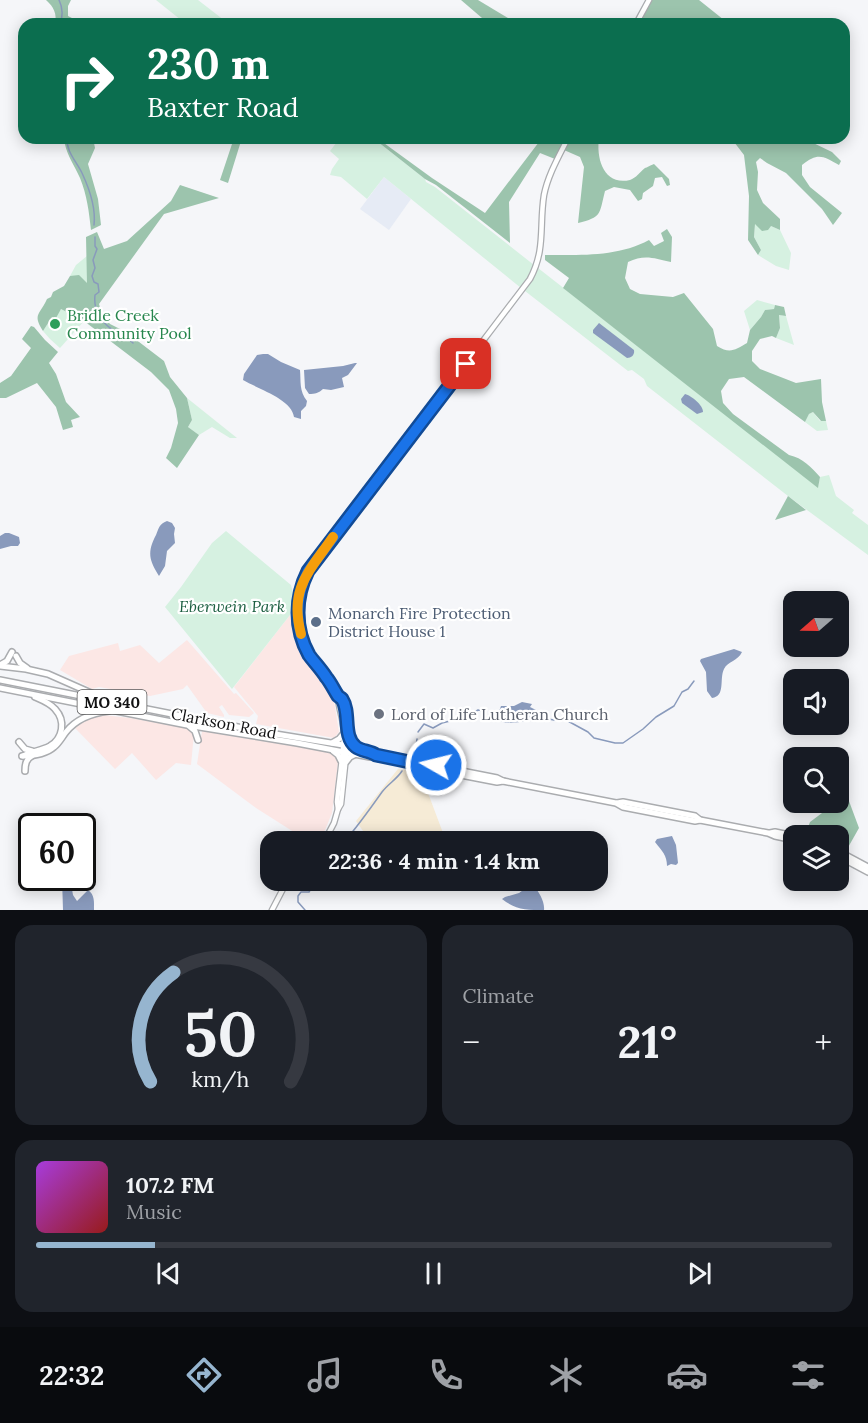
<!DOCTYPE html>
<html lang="en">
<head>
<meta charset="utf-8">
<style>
  body { margin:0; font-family:Lora,serif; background:#20242c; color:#f1f3f6; height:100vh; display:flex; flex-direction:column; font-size:22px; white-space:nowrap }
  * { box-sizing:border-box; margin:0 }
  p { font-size:20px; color:#9ea1a6 }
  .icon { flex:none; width:33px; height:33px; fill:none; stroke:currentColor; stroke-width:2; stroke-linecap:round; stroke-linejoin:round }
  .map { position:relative; height:910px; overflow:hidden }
  .sheet { display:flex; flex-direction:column; gap:15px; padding:15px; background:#0d0f14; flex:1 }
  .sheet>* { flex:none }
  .top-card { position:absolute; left:18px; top:18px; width:832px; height:126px; border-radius:18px; box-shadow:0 3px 15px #0003; background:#0b6e4f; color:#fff; overflow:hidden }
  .needle { width:39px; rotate:250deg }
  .controls { position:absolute; left:783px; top:591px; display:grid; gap:12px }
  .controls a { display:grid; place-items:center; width:66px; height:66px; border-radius:12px; background:#171b24; box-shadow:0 3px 15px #0003; font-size:30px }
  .speed { position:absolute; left:18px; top:813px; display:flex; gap:12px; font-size:30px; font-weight:700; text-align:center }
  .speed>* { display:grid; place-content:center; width:78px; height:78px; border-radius:50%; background:#171b24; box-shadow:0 3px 15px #0003; line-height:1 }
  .speed .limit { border:3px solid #111; border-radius:9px; background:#fff; color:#111 }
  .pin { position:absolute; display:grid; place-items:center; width:51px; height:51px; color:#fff; margin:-26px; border-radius:12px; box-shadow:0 3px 9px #0006 }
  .me { position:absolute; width:66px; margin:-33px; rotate:278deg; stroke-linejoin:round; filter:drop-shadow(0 0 4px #0008) }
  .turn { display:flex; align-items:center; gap:21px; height:126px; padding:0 30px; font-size:27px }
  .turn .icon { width:78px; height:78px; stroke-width:2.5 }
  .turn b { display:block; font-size:42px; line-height:51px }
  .big { font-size:45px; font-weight:700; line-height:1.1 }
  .sheet .tile { flex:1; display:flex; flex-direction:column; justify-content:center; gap:9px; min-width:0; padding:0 21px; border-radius:18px; background:#20242c }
  .sheet .dial { align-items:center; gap:0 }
  .dial svg { height:156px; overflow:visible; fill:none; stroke:#363941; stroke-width:7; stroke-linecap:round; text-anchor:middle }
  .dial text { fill:#f1f3f6; stroke:none }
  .song { display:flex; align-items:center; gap:18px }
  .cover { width:72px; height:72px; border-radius:9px; background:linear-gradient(135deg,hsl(280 70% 55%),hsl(0 70% 35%)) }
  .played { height:6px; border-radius:3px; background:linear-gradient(90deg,#96b5cf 15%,#363941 15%) }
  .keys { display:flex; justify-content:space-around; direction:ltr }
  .heat { display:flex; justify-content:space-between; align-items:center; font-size:33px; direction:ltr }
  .sheet .tiles { flex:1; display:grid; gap:15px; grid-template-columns:1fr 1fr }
  .tile:last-child { grid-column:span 2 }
  .trip { position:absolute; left:260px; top:831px; width:348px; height:60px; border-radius:18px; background:#171b24; box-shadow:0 3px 15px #0003; font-weight:700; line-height:60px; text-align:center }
  .menu { display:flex; height:96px; justify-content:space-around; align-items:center; background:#090b0e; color:#9ea1a6 }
  .menu .icon { width:42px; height:42px }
  .menu .active { color:#96b5cf }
  .menu b { font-size:27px; color:#f1f3f6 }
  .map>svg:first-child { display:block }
  .commercial { fill:#fce7e5 }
  .built { fill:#e6ebf5 }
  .education { fill:#f6ebd6 }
  .green { fill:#d6f1e1 }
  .forest { fill:#9cc4ad }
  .water { fill:#899abc }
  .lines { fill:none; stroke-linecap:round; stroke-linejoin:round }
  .stream { stroke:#899abc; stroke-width:1.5 }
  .secondary-casing { stroke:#aaacaf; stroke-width:7 }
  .primary-casing { stroke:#aaacaf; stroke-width:8 }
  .secondary { stroke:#fff; stroke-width:4.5 }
  .primary { stroke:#fff; stroke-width:5 }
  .route-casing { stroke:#114b97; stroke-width:15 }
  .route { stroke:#1a73e8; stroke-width:10 }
  .slow { stroke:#f59e0b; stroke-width:10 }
  .leisure-dot { fill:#2e9e5b; stroke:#fff; stroke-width:2 }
  .service-dot { fill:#5c6f8a; stroke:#fff; stroke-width:2 }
  .worship-dot { fill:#6b7280; stroke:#fff; stroke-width:2 }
  .labels { text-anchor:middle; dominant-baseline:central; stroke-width:4.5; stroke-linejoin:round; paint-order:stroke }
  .shield { fill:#fff; stroke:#585859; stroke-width:1.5 }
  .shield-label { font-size:15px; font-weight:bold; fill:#111112 }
  .leisure-label { font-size:16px; fill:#27864d; stroke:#fff; text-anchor:start }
  .park-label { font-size:16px; font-style:italic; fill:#1b5e40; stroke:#fff }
  .service-label { font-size:16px; fill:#4e5e75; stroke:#fff; text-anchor:start }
  .worship-label { font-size:16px; fill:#5b616d; stroke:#fff; text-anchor:start }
  .street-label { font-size:16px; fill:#111112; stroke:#fff }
</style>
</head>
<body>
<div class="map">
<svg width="868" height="910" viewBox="0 0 868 910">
  <rect width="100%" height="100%" fill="#f5f6f9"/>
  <g class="commercial">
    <polygon points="290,615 294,638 299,650 312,670 326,686 334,701 339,732 334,738 256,724 258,716 234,687"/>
    <polygon points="187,640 234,694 236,693 254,713 249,717 229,715 222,705 219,707 224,715 224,717 207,713 187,685 183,689 150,696 99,687 92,689 60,670 69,656 118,643 120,651 140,645 159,663"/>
    <polygon points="103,715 130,718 192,729 194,733 191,765 176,763 156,780 132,753 115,769 75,728 90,717"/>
    <polygon points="202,731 323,751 335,755 338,762 332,813 323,835 318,841 308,841 256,808 197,764"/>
  </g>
  <polygon class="built" points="384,177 411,199 389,230 360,209"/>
  <polygon class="education" points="398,769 415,772 425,785 446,841 370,841 356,821"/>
  <g class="green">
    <polygon points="156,0 198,0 229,24 186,24"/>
    <polygon points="340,138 373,138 425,179 426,182 435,187 534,265 527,280 521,288 384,177 367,199 341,177 330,175 332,169 339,159 330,151"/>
    <polygon points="755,223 771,226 780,230 791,253 789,270 776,266 758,255 761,250 754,237"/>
    <polygon points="87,256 87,284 79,276 70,276 76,265"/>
    <polygon points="538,268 818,487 820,477 829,475 836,496 854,510 852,513 868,525 868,555 788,496 656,393 647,386 644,379 632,370 628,371 525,291"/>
    <polygon points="757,300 775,305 774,309 765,310 761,317 750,330 744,311"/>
    <polygon points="61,309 84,321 60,348 50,339 43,331 52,317"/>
    <polygon points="779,315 786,316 794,345 776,338 780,328"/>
    <polygon points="187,398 237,438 230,438 212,427 199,435 188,427 192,420"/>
    <polygon points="813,412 820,421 826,421 828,430 817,431 805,422 809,414"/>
    <polygon points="226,531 291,585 293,593 290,615 232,689 165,607 181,587 212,543"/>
  </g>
  <g class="forest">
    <path d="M46 0H71L68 6V16L74 19 72 24H55C57 14 54 7 46 0Z"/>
    <polygon points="461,0 478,0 518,24 489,24"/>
    <polygon points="651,0 699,0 729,24 646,24 641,19"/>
    <path d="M64 138H93L95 148 88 164 98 199 101 225 91 230C89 212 87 195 80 178 74 164 65 153 64 138Z"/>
    <polygon points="234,138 250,138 241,141 228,183 220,180"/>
    <polygon points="373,138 377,138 432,178 485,213 542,138 565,138 555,159 540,153 509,202 510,243 436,185 425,179"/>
    <path d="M570 138H599C596 159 604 186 630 180 636 178 640 172 645 168 646 168 653 164 654 164L669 179 670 185 667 186 662 177 655 178 653 186 643 193 642 199 638 201 630 190 614 187 605 191C599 215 602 217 578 223L584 167 580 157 564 150Z"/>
    <path d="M731 138 805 139 832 152 841 161 839 165C823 156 818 152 802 165V175L810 187 842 213 833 225 822 209 786 173 767 163 760 158 756 162 758 172 757 190 763 203 780 219V230L771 226 768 230 762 231 755 224 754 237 761 250 758 255 748 240 749 196 744 155Z"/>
    <path d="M180 185 219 198 164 214 99 304 102 314 110 324 126 332 164 361 170 377 187 398 192 420 188 427 199 435 177 468 166 458 171 448 178 423 176 409 169 390 151 372 84 321 61 309 56 318 52 317 43 331C32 314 40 315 47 299L51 297 53 292 64 286 70 276 79 275 87 283 86 237 97 232 104 249 127 241 171 201Z"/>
    <path d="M667 229 672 237 671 262C654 258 644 254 628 262L625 278 630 289 640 294 673 297 684 293 713 329 717 346C730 354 735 350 747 343L750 330 761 317 765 310 774 309 775 305 784 307 786 316 779 315 780 328 776 338 772 336 760 339 752 351V361L760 369 796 383 821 379 822 402 826 421H821L813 412 809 414 805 422 744 377 729 379 721 391 723 403 733 414 789 455C803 458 811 467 820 477L818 488 563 288 569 278 545 260V255C580 255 618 257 649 240L654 246 664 241 661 233Z"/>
    <polygon points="31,326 34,327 45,340 58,352 49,363 56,374 66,402 80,417 71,420 73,427 63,430 56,407 37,383 6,398 0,398 0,383 11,376 31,348 22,339"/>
    <polygon points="788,496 806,510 775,520"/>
    <polygon points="840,792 846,793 859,828 846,851 839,848 838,836 805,835 810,822 830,807 833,803 838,802 839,794"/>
  </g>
  <g class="water">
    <path d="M599 323 634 350C635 355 631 358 627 358L593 333V330Z"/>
    <path d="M263 354H268L281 362 300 370C301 381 299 391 307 401L306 406 301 411V419L294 417C292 399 258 389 243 380L244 374 257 355Z"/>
    <path d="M355 363H357L348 375 342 378 344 387 331 390 323 389C319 393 315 394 309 394L305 388 304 370 343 366Z"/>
    <path d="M685 394C692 396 703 405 703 412L697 414 682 403 681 399Z"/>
    <path d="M167 521 172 523 175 528 174 534 175 543 167 551 165 566 159 576C149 560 147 552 156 535 159 528 159 524 167 521Z"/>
    <polygon points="5,533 9,533 19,537 20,543 18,546 11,546 0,549 0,536"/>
    <path d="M734 649 742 652C738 661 728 661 724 669 719 679 726 696 712 698L707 691 706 672 700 661 701 659Z"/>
    <path d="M522 702 532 704 530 707 538 711 539 714 536 719C524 722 508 725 496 720L501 706H514Z"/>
    <path d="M672 836 676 845 678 863 676 865 671 864 667 866C667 855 662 851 655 842L657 839Z"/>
    <path d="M62 878H70L73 895 77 901 88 890C95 895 94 902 94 910H63Z"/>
    <path d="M529 886H534C539 892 545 902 544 910 527 910 516 910 502 899L505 897 519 893Z"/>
  </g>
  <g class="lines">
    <g class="stream">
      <path d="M59 0C63 8 63 16 60 24"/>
      <path d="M67 138C66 151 76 161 82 173 89 188 96 208 94 225"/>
      <path d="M95 237V246L97 249 93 260 95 268 92 276 94 282 98 284 99 292 95 295C93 312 103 324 116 332 122 336 128 337 133 343"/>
      <polyline points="537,717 554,720 566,720 588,732 594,738 615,743 623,743 643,729 656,717 674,706 682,692 688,689 694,681"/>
      <polyline points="418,732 424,724 433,728 442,723 454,720 467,712 473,713 478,710 484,711"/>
      <polyline points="415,754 417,739"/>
      <path d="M344 842C358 826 370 809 382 792 388 784 397 779 402 771"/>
      <polyline points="305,910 298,902 298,896 301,892 309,892 316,880"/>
    </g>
    <defs>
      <g id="secondary">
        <polyline points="636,24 649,0"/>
        <path d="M338 809 337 802C339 780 343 757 344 734 344 720 338 708 338 696"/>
        <path d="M324 842 334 823 338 809 341 804 348 737V721L344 706 342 699 338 696 335 689 310 656 303 640 298 621V610L301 586 308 571 318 558 530 279C546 249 539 226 544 195 548 175 559 156 568 138"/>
        <polyline points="272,910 284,887 289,880"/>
      </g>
      <g id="primary">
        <polyline points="16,656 20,663 27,668"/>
        <polyline points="0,665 7,661 12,652"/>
        <polyline points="0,666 26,669 48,674 100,697"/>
        <polyline points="0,680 263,732 343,745 371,751 377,755 429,766 435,770 497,782 503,781"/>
        <polyline points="0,688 187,725 297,743 370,757 377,755"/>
        <polyline points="189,726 195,731 198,740"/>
        <polyline points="348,737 356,747"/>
        <polyline points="19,742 25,749 32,751"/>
        <polyline points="332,743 339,739 344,733"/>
        <polyline points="333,751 338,755 341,761"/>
        <path d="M22 756C33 756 45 755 54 747 59 743 62 737 66 732 77 718 92 713 109 711"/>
        <path d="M23 756C32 751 41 751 50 746 63 738 66 721 55 709 50 703 42 700 35 697"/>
        <polyline points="346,762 350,757 356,754"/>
        <polyline points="430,766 436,766 497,778 503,781 616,803 623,807 695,821 700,820"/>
        <path d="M25 771C25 764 26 759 33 755"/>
        <polyline points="617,803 623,802 695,816 700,820 768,833 775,836 794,840"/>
        <polyline points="770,833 775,832 794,836"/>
        <polyline points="838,851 868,867"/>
        <polyline points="838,856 868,872"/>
      </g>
    </defs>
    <use href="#secondary" class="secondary-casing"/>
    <use href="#primary" class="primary-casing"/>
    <use href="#secondary" class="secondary"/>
    <use href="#primary" class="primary"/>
  </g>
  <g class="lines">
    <defs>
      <path id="route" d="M436 765 429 766 376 755C370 751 361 751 356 747 342 736 351 713 342 699 341 698 339 697 338 696 334 690 331 683 326 677 321 669 314 662 309 655 294 628 295 597 308 571L466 364"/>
    </defs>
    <use href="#route" class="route-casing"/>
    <use href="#route" class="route"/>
    <path class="slow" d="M301 634C289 588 309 572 333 537"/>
  </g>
  <circle class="leisure-dot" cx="55" cy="324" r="6"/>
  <circle class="service-dot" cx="316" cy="622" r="6"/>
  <circle class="worship-dot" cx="379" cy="714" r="6"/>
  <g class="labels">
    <rect class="shield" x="77.5" y="690" width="69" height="24" rx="4.5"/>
    <g class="shield-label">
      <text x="112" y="702">MO 340</text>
    </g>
    <g class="leisure-label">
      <text x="67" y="315">Bridle Creek<tspan x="67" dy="18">Community Pool</tspan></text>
    </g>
    <g class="park-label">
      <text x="232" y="606">Eberwein Park</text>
    </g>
    <g class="service-label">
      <text x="328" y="613">Monarch Fire Protection<tspan x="328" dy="18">District House 1</tspan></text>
    </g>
    <g class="worship-label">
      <text x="391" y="714">Lord of Life Lutheran Church</text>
    </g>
    <g class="street-label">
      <text transform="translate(224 723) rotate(11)">Clarkson Road</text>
    </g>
  </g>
</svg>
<div class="controls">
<a><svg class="needle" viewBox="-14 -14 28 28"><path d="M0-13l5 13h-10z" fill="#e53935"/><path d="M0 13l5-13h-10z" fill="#9ea1a6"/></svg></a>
<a><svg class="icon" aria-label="sound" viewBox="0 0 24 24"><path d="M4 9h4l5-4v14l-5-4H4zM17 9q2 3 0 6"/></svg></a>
<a><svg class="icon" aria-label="search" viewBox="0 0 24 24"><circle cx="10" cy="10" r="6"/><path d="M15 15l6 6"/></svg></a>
<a><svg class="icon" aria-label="layers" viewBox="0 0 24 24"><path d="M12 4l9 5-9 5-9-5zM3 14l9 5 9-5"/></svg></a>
</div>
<div class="speed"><div class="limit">60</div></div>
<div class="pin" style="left:466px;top:364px;background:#d93025"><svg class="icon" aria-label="arrive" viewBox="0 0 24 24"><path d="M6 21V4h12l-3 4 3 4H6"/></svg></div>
<svg class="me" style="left:436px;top:765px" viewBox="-20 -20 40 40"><circle r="17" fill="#1a73e8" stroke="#fff" stroke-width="3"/><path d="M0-11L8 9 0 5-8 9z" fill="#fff"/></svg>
<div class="trip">22:36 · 4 min · 1.4 km</div>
<div class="top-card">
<div class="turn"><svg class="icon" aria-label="right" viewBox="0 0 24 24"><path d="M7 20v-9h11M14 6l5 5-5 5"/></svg><div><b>230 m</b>Baxter Road</div></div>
</div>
</div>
<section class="sheet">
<div class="tiles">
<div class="tile dial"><svg viewBox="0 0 100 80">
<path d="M14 69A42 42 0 1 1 86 69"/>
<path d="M14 69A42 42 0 0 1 26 13" stroke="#96b5cf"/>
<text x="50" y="56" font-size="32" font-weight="700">50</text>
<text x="50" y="72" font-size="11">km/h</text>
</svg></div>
<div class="tile"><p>Climate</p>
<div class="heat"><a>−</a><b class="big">21°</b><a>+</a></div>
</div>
<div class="tile">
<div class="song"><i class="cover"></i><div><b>107.2 FM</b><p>Music</p></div></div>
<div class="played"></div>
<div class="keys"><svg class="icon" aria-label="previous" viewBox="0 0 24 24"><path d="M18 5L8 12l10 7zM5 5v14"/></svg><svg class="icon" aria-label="pause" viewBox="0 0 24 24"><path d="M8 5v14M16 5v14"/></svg><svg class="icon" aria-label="next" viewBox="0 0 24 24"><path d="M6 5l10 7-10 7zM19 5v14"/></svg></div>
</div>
</div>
</section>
<nav class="menu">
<b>22:32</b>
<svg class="icon active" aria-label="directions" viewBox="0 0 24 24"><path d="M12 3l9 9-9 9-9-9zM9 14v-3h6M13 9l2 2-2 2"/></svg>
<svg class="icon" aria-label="music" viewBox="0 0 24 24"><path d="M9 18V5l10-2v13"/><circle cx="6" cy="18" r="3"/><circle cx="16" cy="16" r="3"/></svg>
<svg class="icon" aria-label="phone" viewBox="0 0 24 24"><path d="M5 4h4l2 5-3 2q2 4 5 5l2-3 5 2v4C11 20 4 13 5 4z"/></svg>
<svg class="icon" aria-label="climate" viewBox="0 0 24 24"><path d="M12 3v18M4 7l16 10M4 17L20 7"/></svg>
<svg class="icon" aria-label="car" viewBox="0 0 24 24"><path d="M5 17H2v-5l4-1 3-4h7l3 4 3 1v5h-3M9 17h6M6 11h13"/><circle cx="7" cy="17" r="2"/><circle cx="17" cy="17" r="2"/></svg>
<svg class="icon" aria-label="filters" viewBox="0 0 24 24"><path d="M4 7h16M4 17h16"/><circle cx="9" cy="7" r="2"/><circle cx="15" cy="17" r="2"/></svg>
</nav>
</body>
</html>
